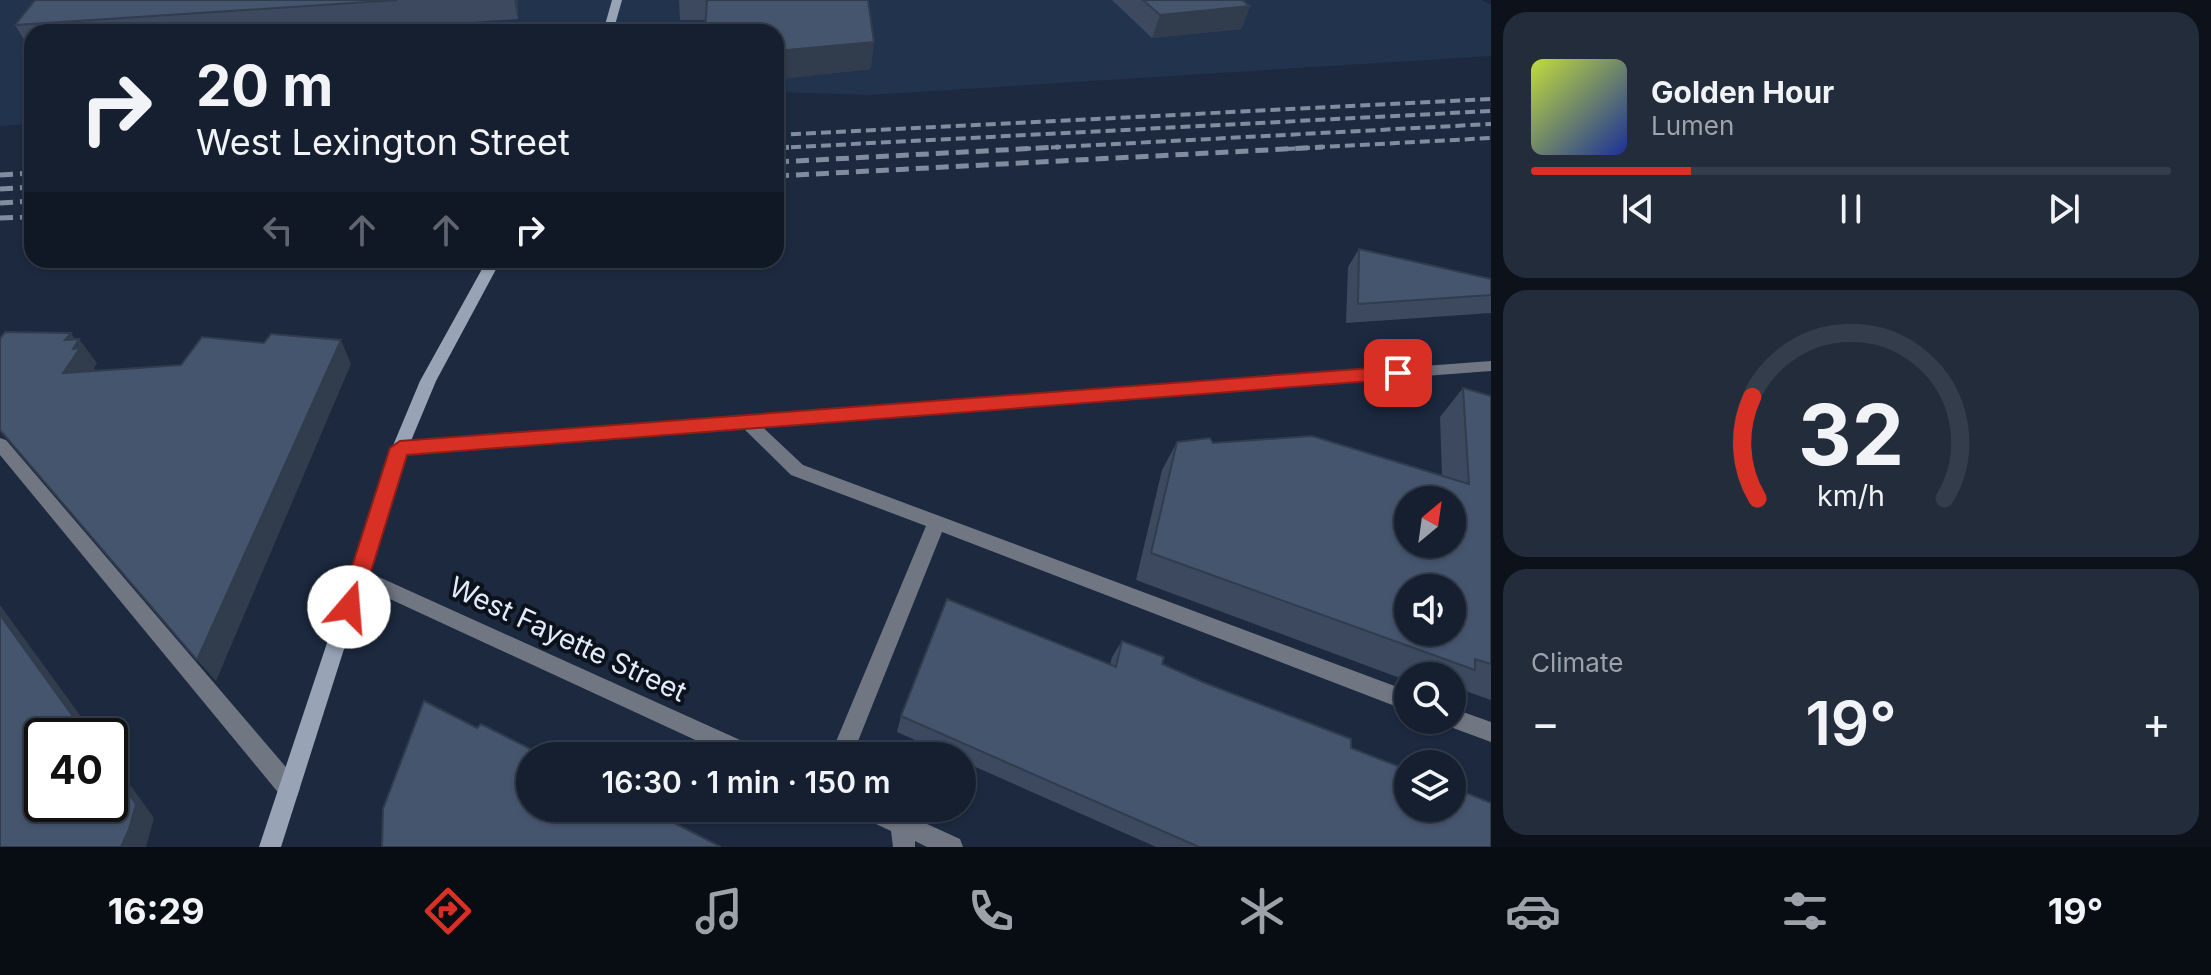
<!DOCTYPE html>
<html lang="en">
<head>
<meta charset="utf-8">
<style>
  body { margin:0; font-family:Inter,sans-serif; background:#222c3b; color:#f1f3f6; height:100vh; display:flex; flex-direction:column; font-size:30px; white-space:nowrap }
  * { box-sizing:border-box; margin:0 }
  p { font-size:26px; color:#9da2aa }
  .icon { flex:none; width:44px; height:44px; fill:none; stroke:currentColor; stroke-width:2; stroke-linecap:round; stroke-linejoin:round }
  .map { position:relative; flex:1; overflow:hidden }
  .panel { display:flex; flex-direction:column; gap:12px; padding:12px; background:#0c111a; width:720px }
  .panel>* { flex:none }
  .banner { position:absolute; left:24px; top:24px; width:760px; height:244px; border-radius:24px; box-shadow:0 2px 6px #0004,0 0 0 2px #343d4b; background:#151f2f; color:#f1f3f6; overflow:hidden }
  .needle { width:52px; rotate:29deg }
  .controls { position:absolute; left:1394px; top:486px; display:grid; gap:16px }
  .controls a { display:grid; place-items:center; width:72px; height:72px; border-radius:50%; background:#151f2f; box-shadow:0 2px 6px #0004,0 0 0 2px #343d4b; font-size:40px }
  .speed { position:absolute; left:24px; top:718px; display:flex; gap:16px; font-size:40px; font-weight:700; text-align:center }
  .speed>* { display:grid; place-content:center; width:104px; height:104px; border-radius:50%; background:#151f2f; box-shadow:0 2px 6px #0004,0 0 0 2px #343d4b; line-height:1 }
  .speed .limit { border:4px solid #111; border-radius:12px; background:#fff; color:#111 }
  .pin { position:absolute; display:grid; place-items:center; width:68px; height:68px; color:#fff; margin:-34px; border-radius:16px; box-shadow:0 4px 12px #0006 }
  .me { position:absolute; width:88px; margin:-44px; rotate:18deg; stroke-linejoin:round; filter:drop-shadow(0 0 6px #0008) }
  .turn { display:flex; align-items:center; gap:28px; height:168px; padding:0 40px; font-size:36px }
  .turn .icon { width:104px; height:104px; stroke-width:2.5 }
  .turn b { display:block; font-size:56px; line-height:68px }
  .lanes { display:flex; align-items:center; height:76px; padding:0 40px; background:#0003; justify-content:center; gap:40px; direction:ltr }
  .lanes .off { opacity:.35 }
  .big { font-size:60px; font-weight:600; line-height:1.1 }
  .panel .card { flex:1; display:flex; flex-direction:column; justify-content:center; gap:12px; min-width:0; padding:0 28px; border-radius:24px; background:#222c3b }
  .panel .dial { align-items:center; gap:0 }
  .dial svg { height:208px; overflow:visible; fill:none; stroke:#343d4b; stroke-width:7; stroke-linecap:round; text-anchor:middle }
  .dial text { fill:#f1f3f6; stroke:none }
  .song { display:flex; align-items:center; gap:24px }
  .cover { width:96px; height:96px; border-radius:12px; background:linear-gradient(135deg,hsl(70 70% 55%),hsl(230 70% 35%)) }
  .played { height:8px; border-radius:4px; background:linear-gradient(90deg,#d93025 25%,#343d4b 25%) }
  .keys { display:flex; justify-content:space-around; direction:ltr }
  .heat { display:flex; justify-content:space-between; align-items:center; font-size:44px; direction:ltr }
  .trip { position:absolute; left:516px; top:742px; width:460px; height:80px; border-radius:40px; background:#151f2f; box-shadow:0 2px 6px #0004,0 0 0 2px #343d4b; font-weight:600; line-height:80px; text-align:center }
  .menu { display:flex; height:128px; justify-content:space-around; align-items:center; background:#080c13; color:#9da2aa }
  .menu .icon { width:56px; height:56px }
  .menu .current { color:#d93025 }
  .menu b { font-size:36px; color:#f1f3f6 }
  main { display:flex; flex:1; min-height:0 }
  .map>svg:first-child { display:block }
  .built { fill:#22334e }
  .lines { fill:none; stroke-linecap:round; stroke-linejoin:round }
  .lane { fill:#707783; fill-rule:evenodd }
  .street { fill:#707783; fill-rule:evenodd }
  .secondary { fill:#98a4b6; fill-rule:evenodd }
  .rail-far1 { stroke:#818c9e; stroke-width:4; stroke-dasharray:10 5; stroke-linecap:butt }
  .rail { stroke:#818c9e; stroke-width:5; stroke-dasharray:13 7; stroke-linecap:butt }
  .wall { fill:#3c495f }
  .shaded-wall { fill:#313c4d }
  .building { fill:#46556e; stroke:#313c4d; stroke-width:2; fill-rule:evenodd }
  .route { fill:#d93025; stroke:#8d1f18; stroke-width:2 }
  .labels { text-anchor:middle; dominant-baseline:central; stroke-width:8; stroke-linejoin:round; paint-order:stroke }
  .near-street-label { font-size:28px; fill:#e2ebfa; stroke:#0c121c }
</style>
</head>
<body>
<main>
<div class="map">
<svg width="1491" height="847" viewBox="0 0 1491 847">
  <rect width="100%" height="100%" fill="#1c293f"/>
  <polygon class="built" points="0,0 1481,0 1491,5 1491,56 869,95 776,92 776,32 32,32 32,124 0,126"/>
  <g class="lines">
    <g class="lane">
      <polygon points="746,415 752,417 803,465 1408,691 1408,711 942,532 852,756 830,756 926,526 791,475 740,425 738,421 740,417"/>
      <polygon points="0,438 6,440 297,780 300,788 297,796 289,799 281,796 0,455"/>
      <polygon points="1452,708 1491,722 1491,742 1445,725 1443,720 1452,720"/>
    </g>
    <g class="street">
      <polygon points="1491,361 1491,371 400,454 394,452 392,448 394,444 400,442"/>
      <polygon points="359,568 760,749 764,756 730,756 353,582 350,576 353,570"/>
      <polygon points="856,808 892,808 960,839 963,847 927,847 915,841 915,847 893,847 891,831 859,816"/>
    </g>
    <g class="secondary">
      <polygon points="612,0 622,0 613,32 603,32"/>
      <polygon points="487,260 501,260 436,381 408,448 281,847 259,847 392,448 420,381"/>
    </g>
    <g class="rail-far1">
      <polyline points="776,135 1491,99"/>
      <polyline points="776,148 1491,111"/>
      <polyline points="1021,149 1491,124"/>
      <polyline points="1285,149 1491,138"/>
    </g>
    <g class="rail">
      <polyline points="776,148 796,147"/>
      <polyline points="776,162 1059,147"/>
      <polyline points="0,175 32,173"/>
      <polyline points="776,176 1323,147"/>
      <polyline points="0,189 32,187"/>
      <polyline points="0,203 32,201"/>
      <polyline points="0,218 32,217"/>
    </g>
  </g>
  <g class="wall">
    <polygon points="35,0 518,0 518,19 319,32 32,32 32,51 31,51 15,25"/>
    <polygon points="679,0 868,0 871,69 776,79 776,32 705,20 680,20"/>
    <polygon points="1112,0 1242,0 1250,6 1241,29 1152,38"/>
    <polygon points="1359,249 1491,279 1491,313 1346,323 1348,267"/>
    <polygon points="1463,388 1491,396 1491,700 1454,687 1452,688 1452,676 1408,676 1408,681 1136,580 1162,470 1177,442 1213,443 1442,476 1440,417"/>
    <polygon points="1122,641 1162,664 1351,748 1491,847 1156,847 962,761 962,756 951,756 897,732 901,716 1110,665 1112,657"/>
  </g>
  <g class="shaded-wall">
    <polygon points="514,0 518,0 518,19"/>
    <polygon points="1250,6 1241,29 1152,38 1160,15"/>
    <polygon points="874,42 871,69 783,79 784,51"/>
    <polygon points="71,333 77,342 79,339 97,363 94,368 97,373 63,373 65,340"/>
    <polygon points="341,340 351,364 216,681 197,660"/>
    <polygon points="0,605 95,736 87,736 0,615"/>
    <polygon points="110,757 154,818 146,847 121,847 110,768"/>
  </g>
  <g class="building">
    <polygon points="35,0 398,0 15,25"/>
    <polygon points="707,0 868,0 874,42 776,51 776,32 705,32"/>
    <polygon points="1143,0 1242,0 1250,6 1160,15"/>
    <polygon points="1359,249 1491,279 1491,295 1358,304"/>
    <polygon points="5,332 71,333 65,340 79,339 73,349 80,348 63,373 181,365 202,337 264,343 271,334 341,340 197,660 0,430 0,339"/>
    <path d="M1463 388 1491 396V664L1475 659V670L1151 553 1177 442 1210 438 1213 443 1312 436 1469 484ZM1408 500H1452V544H1408ZM1408 588H1452V632H1408Z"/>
    <polygon points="947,599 1116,667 1122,641 1164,657 1162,664 1205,683 1351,739 1351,748 1408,770 1408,808 1452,808 1452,787 1491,803 1491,847 1199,847 901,716"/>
    <polygon points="0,615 87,736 42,736 42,804 110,804 110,768 136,804 129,829 121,847 0,847"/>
    <polygon points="424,701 477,728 481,724 544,756 530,756 530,808 645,808 721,847 382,847 383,809"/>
  </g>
  <polygon class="route" points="1398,366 1406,373 1398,379 407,455 360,607 357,613 349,616 342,613 339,607 390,448 400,441"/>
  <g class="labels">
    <g class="near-street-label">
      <text transform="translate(568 639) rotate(25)">West Fayette Street</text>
    </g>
  </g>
</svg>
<div class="controls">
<a><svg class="needle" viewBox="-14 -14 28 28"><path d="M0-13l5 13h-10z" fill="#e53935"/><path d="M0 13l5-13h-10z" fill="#9da2aa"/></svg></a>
<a><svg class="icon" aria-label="sound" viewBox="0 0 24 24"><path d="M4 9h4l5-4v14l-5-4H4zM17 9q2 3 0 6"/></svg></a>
<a><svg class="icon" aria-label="search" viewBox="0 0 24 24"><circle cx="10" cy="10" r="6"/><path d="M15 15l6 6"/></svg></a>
<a><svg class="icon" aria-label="layers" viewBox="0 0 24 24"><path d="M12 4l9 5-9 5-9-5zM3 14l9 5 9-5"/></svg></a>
</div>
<div class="speed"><div class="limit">40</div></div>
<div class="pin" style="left:1398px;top:373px;background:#d93025"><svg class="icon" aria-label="arrive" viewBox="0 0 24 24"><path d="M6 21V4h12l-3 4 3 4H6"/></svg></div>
<svg class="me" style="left:349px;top:607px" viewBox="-20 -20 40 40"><circle r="19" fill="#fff"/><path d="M0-13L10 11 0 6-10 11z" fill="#d93025"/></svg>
<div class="trip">16:30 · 1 min · 150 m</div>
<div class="banner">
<div class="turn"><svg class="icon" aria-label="right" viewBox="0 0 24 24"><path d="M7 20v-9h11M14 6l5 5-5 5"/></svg><div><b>20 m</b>West Lexington Street</div></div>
<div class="lanes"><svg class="icon off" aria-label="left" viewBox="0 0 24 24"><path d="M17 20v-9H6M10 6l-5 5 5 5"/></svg><svg class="icon off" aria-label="ahead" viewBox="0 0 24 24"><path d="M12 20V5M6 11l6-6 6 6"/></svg><svg class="icon off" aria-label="ahead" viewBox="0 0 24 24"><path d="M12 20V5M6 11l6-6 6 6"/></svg><svg class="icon" aria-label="right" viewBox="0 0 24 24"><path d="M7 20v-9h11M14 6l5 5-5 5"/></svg></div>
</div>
</div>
<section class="panel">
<div class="card">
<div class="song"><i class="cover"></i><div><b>Golden Hour</b><p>Lumen</p></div></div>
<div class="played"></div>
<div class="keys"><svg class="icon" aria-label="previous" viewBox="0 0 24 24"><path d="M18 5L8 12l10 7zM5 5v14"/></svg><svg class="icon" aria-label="pause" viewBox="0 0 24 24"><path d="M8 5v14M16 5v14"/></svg><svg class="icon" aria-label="next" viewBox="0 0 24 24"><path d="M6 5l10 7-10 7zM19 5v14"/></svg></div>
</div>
<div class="card dial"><svg viewBox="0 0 100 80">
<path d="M14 69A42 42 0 1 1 86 69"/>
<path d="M14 69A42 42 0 0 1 12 30" stroke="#d93025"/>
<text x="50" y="56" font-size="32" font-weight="700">32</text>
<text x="50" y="72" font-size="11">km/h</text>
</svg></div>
<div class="card"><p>Climate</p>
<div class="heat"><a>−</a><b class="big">19°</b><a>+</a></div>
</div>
</section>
</main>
<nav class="menu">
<b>16:29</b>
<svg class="icon current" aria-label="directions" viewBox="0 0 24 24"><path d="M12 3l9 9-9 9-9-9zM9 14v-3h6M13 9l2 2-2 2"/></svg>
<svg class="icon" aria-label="music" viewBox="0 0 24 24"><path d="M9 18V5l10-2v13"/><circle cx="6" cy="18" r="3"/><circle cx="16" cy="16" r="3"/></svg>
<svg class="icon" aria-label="phone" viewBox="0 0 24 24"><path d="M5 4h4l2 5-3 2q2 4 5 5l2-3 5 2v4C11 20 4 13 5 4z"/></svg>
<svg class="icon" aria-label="climate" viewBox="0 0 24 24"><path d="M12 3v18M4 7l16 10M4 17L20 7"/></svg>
<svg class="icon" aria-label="car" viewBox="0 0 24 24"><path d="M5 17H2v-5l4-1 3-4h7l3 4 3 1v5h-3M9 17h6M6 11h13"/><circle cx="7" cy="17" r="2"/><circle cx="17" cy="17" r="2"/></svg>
<svg class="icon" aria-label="filters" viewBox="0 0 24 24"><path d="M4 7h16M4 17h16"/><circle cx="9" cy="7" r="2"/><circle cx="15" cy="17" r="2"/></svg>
<b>19°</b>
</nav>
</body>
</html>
